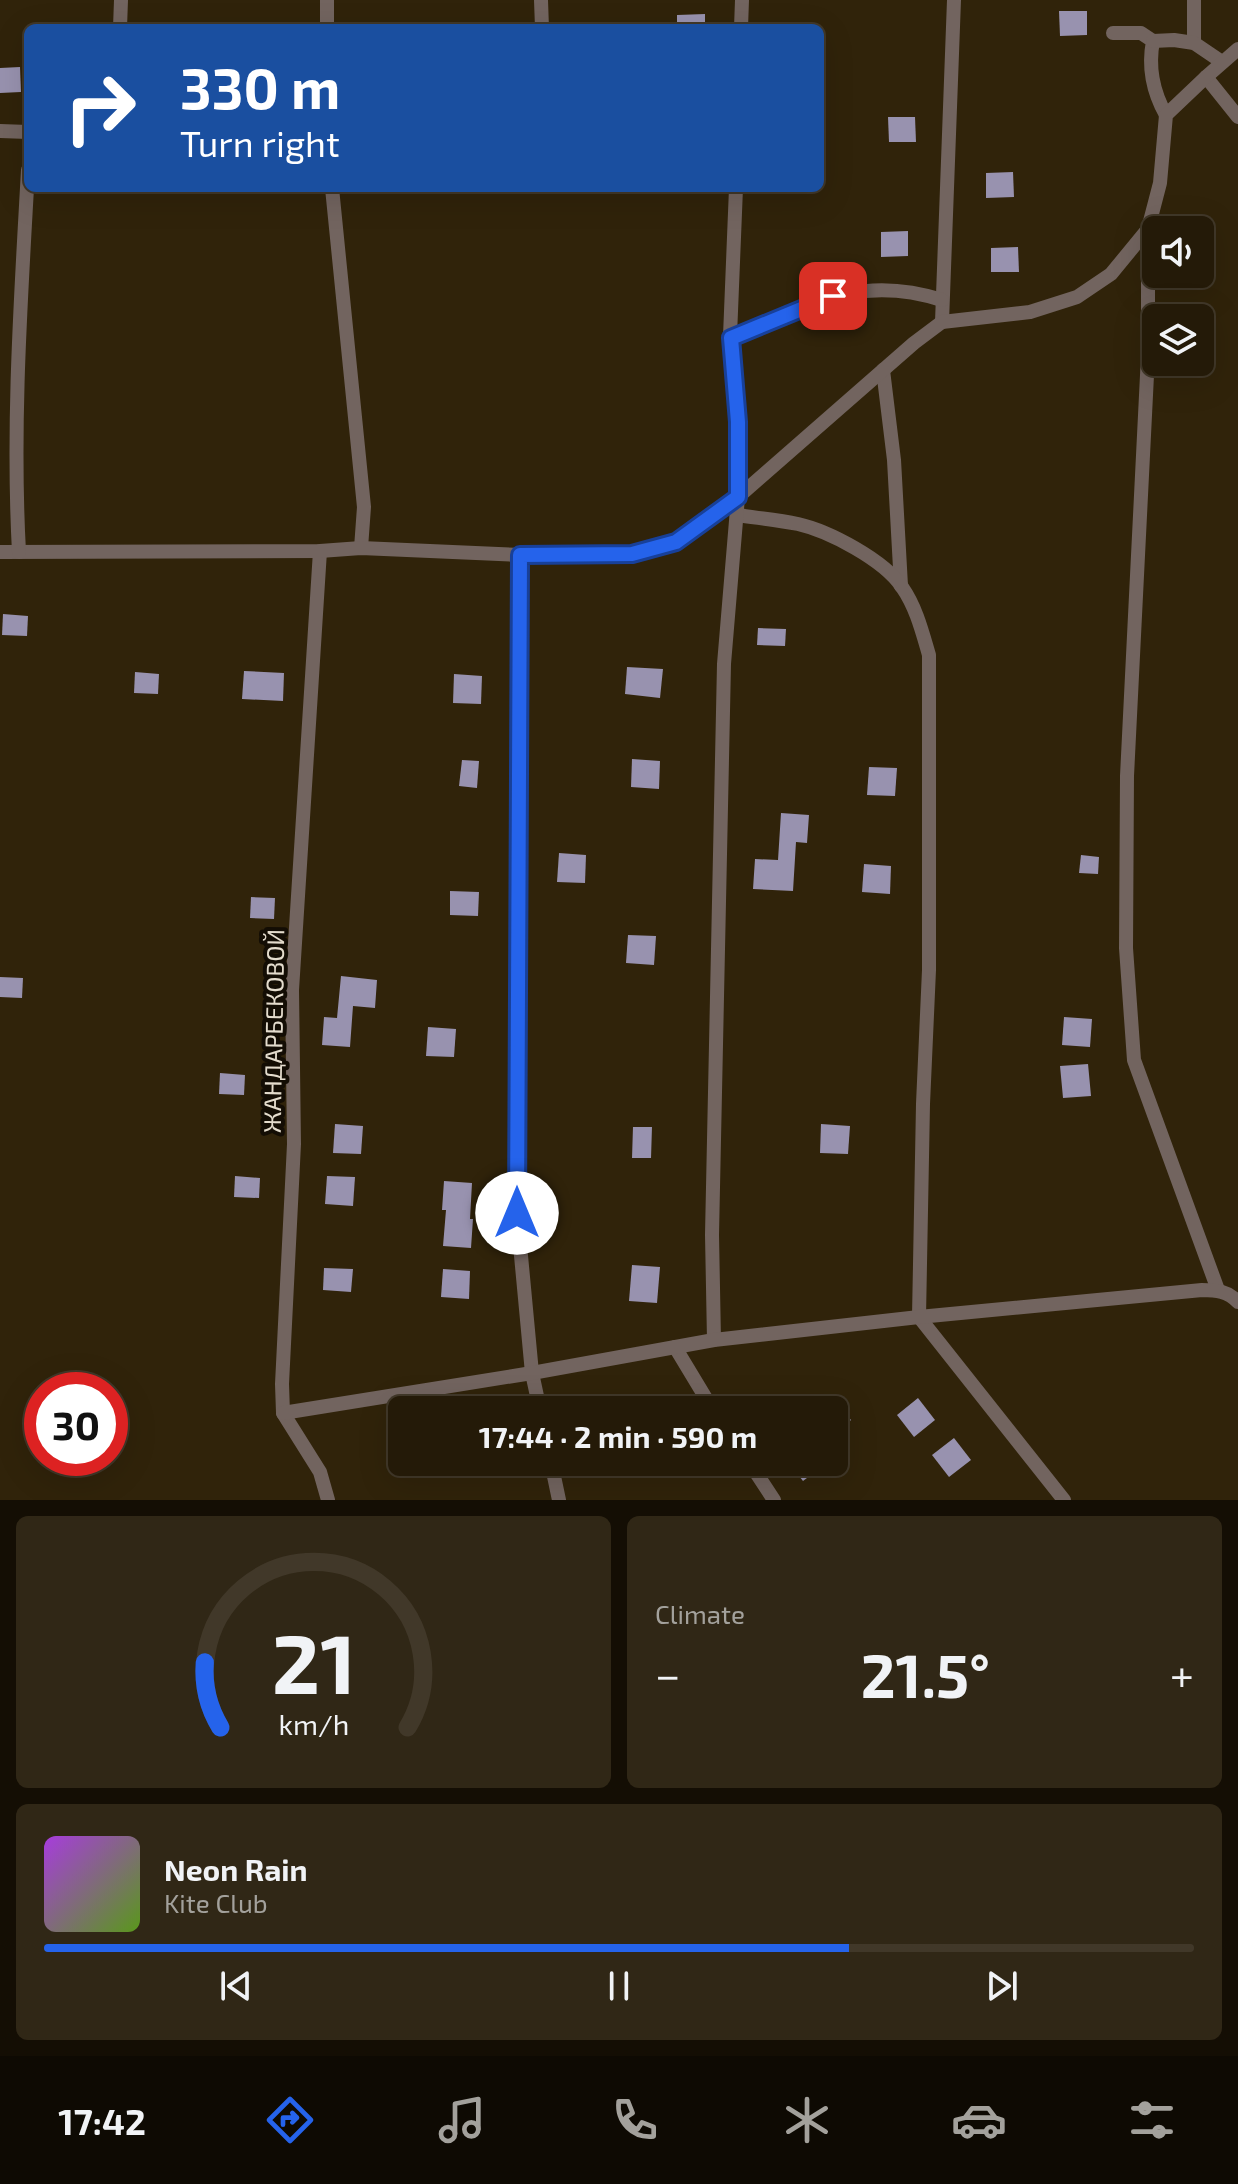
<!DOCTYPE html>
<html lang="en">
<head>
<meta charset="utf-8">
<style>
  body { margin:0; font-family:"Exo 2",sans-serif; background:#302716; color:#f1f3f6; height:100vh; display:flex; flex-direction:column; font-size:30px; white-space:nowrap }
  * { box-sizing:border-box; margin:0 }
  p { font-size:26px; color:#a3a19c }
  .icon { flex:none; width:44px; height:44px; fill:none; stroke:currentColor; stroke-width:2; stroke-linecap:round; stroke-linejoin:round }
  .map { position:relative; height:1500px; overflow:hidden }
  .details { display:flex; flex-direction:column; gap:16px; padding:16px; background:#140e04; flex:1 }
  .details>* { flex:none }
  .hud { position:absolute; left:24px; top:24px; width:800px; height:168px; border-radius:12px; box-shadow:0 8px 32px #0002,0 0 0 2px #413829; background:#1a4fa0; color:#fff; overflow:hidden }
  .fabs { position:absolute; left:1142px; top:216px; display:grid; gap:16px }
  .fabs a { display:grid; place-items:center; width:72px; height:72px; border-radius:12px; background:#241a08; box-shadow:0 8px 32px #0002,0 0 0 2px #413829; font-size:40px }
  .speed { position:absolute; left:24px; top:1372px; display:flex; gap:16px; font-size:40px; font-weight:700; text-align:center }
  .speed>* { display:grid; place-content:center; width:104px; height:104px; border-radius:50%; background:#241a08; box-shadow:0 8px 32px #0002,0 0 0 2px #413829; line-height:1 }
  .speed .limit { border:12px solid #d22; background:#fff; color:#111 }
  .pin { position:absolute; display:grid; place-items:center; width:68px; height:68px; color:#fff; margin:-34px; border-radius:16px; box-shadow:0 4px 12px #0006 }
  .me { position:absolute; width:88px; margin:-44px; rotate:0deg; stroke-linejoin:round; filter:drop-shadow(0 0 6px #0008) }
  .turn { display:flex; align-items:center; gap:28px; height:168px; padding:0 24px; font-size:36px }
  .turn .icon { width:104px; height:104px; stroke-width:2.5 }
  .turn b { display:block; font-size:56px; line-height:68px }
  .big { font-size:60px; font-weight:700; line-height:1.1 }
  .details .widget { flex:1; display:flex; flex-direction:column; justify-content:center; gap:12px; min-width:0; padding:0 28px; border-radius:12px; background:#302716 }
  .details .dial { align-items:center; gap:0 }
  .dial svg { height:208px; overflow:visible; fill:none; stroke:#413829; stroke-width:7; stroke-linecap:round; text-anchor:middle }
  .dial text { fill:#f1f3f6; stroke:none }
  .song { display:flex; align-items:center; gap:24px }
  .cover { width:96px; height:96px; border-radius:12px; background:linear-gradient(135deg,hsl(280 70% 55%),hsl(90 70% 35%)) }
  .played { height:8px; border-radius:4px; background:linear-gradient(90deg,#2563eb 70%,#413829 70%) }
  .keys { display:flex; justify-content:space-around; direction:ltr }
  .heat { display:flex; justify-content:space-between; align-items:center; font-size:44px; direction:ltr }
  .details .tiles { flex:1; display:grid; gap:16px; grid-template-columns:1fr 1fr }
  .widget:last-child { grid-column:span 2 }
  .trip { position:absolute; left:388px; top:1396px; width:460px; height:80px; border-radius:12px; background:#241a08; box-shadow:0 8px 32px #0002,0 0 0 2px #413829; font-weight:700; line-height:80px; text-align:center }
  .dock { display:flex; height:128px; justify-content:space-around; align-items:center; background:#0e0a03; color:#a3a19c }
  .dock .icon { width:56px; height:56px }
  .dock .selected { color:#2563eb }
  .dock b { font-size:36px; color:#f1f3f6 }
  .map>svg:first-child { display:block }
  .building { fill:#9892af }
  .lines { fill:none; stroke-linecap:round; stroke-linejoin:round }
  .minor { stroke:#72645f; stroke-width:14 }
  .route-casing { stroke:#184099; stroke-width:20 }
  .route { stroke:#2563eb; stroke-width:14 }
  .labels { text-anchor:middle; dominant-baseline:central; stroke-width:8; stroke-linejoin:round; paint-order:stroke }
  .street-label { font-size:24px; fill:#e4dccd; stroke:#130d04 }
</style>
</head>
<body>
<div class="map">
<svg width="1238" height="1500" viewBox="0 0 1238 1500">
  <rect width="100%" height="100%" fill="#30230a"/>
  <g class="building">
    <polygon points="1059,11 1087,11 1087,35 1060,36"/>
    <polygon points="705,14 705,28 677,28 677,15"/>
    <polygon points="20,67 21,92 0,93 0,68"/>
    <polygon points="888,117 915,117 916,142 889,142"/>
    <polygon points="1013,172 1014,197 986,198 986,173"/>
    <polygon points="908,231 908,256 881,257 881,232"/>
    <polygon points="1018,247 1019,272 991,272 991,248"/>
    <polygon points="3,614 28,616 27,636 2,635"/>
    <polygon points="758,628 786,629 785,646 757,645"/>
    <polygon points="627,667 663,669 660,698 625,694"/>
    <polygon points="244,671 284,673 283,701 242,699"/>
    <polygon points="135,672 159,674 158,694 134,693"/>
    <polygon points="454,674 482,676 481,704 453,703"/>
    <polygon points="632,759 660,761 659,789 631,787"/>
    <polygon points="462,760 479,761 477,788 459,786"/>
    <polygon points="869,767 897,768 895,796 867,795"/>
    <polygon points="781,813 809,815 807,843 796,842 793,891 753,889 755,859 778,860"/>
    <polygon points="559,853 586,855 585,883 557,882"/>
    <polygon points="1081,855 1099,857 1098,874 1079,873"/>
    <polygon points="864,864 891,866 890,894 862,892"/>
    <polygon points="450,891 479,892 478,916 450,915"/>
    <polygon points="251,897 275,898 274,919 250,918"/>
    <polygon points="628,935 656,936 654,965 626,963"/>
    <polygon points="341,976 377,980 375,1008 353,1006 350,1047 322,1045 324,1017 337,1018"/>
    <polygon points="0,977 23,978 22,998 0,997"/>
    <polygon points="1064,1017 1092,1019 1090,1047 1062,1045"/>
    <polygon points="428,1027 456,1029 454,1057 426,1056"/>
    <polygon points="1088,1064 1091,1096 1063,1098 1060,1066"/>
    <polygon points="220,1073 245,1075 244,1095 219,1094"/>
    <polygon points="335,1124 363,1126 361,1154 333,1153"/>
    <polygon points="821,1124 850,1126 848,1154 820,1153"/>
    <polygon points="633,1127 652,1127 651,1158 632,1158"/>
    <polygon points="235,1176 260,1178 259,1198 234,1197"/>
    <polygon points="327,1176 355,1177 353,1206 325,1204"/>
    <polygon points="444,1181 472,1183 470,1219 473,1219 471,1248 443,1246 446,1210 442,1210"/>
    <polygon points="632,1265 660,1267 657,1303 629,1301"/>
    <polygon points="324,1268 353,1269 351,1292 323,1290"/>
    <polygon points="443,1269 470,1271 469,1299 441,1297"/>
    <polygon points="830,1397 851,1420 834,1435 834,1410 816,1410"/>
    <polygon points="918,1398 935,1420 914,1437 897,1415"/>
    <polygon points="954,1438 971,1460 949,1477 932,1455"/>
    <polygon points="788,1462 828,1462 803,1481"/>
  </g>
  <g class="lines">
    <g class="minor">
      <polyline points="327,0 327,28"/>
      <polyline points="541,0 542,28"/>
      <polyline points="1194,0 1194,43"/>
      <polyline points="120,28 121,0"/>
      <polyline points="741,28 742,0"/>
      <path d="M1113 33H1141L1153 41C1148 67 1153 92 1166 115"/>
      <polyline points="1153,41 1174,40 1194,43 1222,62"/>
      <polyline points="1206,77 1238,117"/>
      <polyline points="0,131 28,132"/>
      <polyline points="332,188 364,507 361,548"/>
      <polyline points="1148,229 1148,355 1127,776 1126,948 1134,1060 1218,1290"/>
      <polyline points="942,322 954,0"/>
      <path d="M731 338C807 306 858 273 942 300"/>
      <polyline points="883,370 894,460 901,586"/>
      <path d="M737 515C757 518 778 520 798 524 829 531 884 560 902 587 916 607 922 631 929 655V970L923 1104 919 1317 1064 1500"/>
      <polyline points="320,551 292,990 294,1144 282,1384 283,1413 320,1472 328,1500"/>
      <polyline points="0,552 320,551 361,548 520,555 632,554 676,542 738,497 914,343 942,322 1030,312 1077,297 1111,274 1148,229 1160,183 1166,115 1206,77 1238,49"/>
      <path d="M19 552C12 425 21 297 28 170"/>
      <polyline points="520,555 517,1213 532,1373 540,1410"/>
      <polyline points="714,1340 712,1235 724,664 738,497 738,422 730,336 736,188"/>
      <polyline points="675,1347 713,1410"/>
      <path d="M283 1413 532 1373 714 1340 919 1317 1202 1290C1216 1290 1228 1291 1238 1302"/>
      <polyline points="551,1462 559,1500"/>
      <polyline points="749,1462 774,1500"/>
    </g>
  </g>
  <g class="lines">
    <defs>
      <polyline id="route" points="517,1213 520,555 632,554 676,542 738,497 738,422 731,338 833,296"/>
    </defs>
    <use href="#route" class="route-casing"/>
    <use href="#route" class="route"/>
  </g>
  <g class="labels">
    <g class="street-label">
      <text transform="translate(273 1031) rotate(-89)">ЖАНДАРБЕКОВОЙ</text>
    </g>
  </g>
</svg>
<div class="fabs">
<a><svg class="icon" aria-label="sound" viewBox="0 0 24 24"><path d="M4 9h4l5-4v14l-5-4H4zM17 9q2 3 0 6"/></svg></a>
<a><svg class="icon" aria-label="layers" viewBox="0 0 24 24"><path d="M12 4l9 5-9 5-9-5zM3 14l9 5 9-5"/></svg></a>
</div>
<div class="speed"><div class="limit">30</div></div>
<div class="pin" style="left:833px;top:296px;background:#d93025"><svg class="icon" aria-label="arrive" viewBox="0 0 24 24"><path d="M6 21V4h12l-3 4 3 4H6"/></svg></div>
<svg class="me" style="left:517px;top:1213px" viewBox="-20 -20 40 40"><circle r="19" fill="#fff"/><path d="M0-13L10 11 0 6-10 11z" fill="#2563eb"/></svg>
<div class="trip">17:44 · 2 min · 590 m</div>
<div class="hud">
<div class="turn"><svg class="icon" aria-label="right" viewBox="0 0 24 24"><path d="M7 20v-9h11M14 6l5 5-5 5"/></svg><div><b>330 m</b>Turn right</div></div>
</div>
</div>
<section class="details">
<div class="tiles">
<div class="widget dial"><svg viewBox="0 0 100 80">
<path d="M14 69A42 42 0 1 1 86 69"/>
<path d="M14 69A42 42 0 0 1 8 44" stroke="#2563eb"/>
<text x="50" y="56" font-size="32" font-weight="700">21</text>
<text x="50" y="72" font-size="11">km/h</text>
</svg></div>
<div class="widget"><p>Climate</p>
<div class="heat"><a>−</a><b class="big">21.5°</b><a>+</a></div>
</div>
<div class="widget">
<div class="song"><i class="cover"></i><div><b>Neon Rain</b><p>Kite Club</p></div></div>
<div class="played"></div>
<div class="keys"><svg class="icon" aria-label="previous" viewBox="0 0 24 24"><path d="M18 5L8 12l10 7zM5 5v14"/></svg><svg class="icon" aria-label="pause" viewBox="0 0 24 24"><path d="M8 5v14M16 5v14"/></svg><svg class="icon" aria-label="next" viewBox="0 0 24 24"><path d="M6 5l10 7-10 7zM19 5v14"/></svg></div>
</div>
</div>
</section>
<nav class="dock">
<b>17:42</b>
<svg class="icon selected" aria-label="directions" viewBox="0 0 24 24"><path d="M12 3l9 9-9 9-9-9zM9 14v-3h6M13 9l2 2-2 2"/></svg>
<svg class="icon" aria-label="music" viewBox="0 0 24 24"><path d="M9 18V5l10-2v13"/><circle cx="6" cy="18" r="3"/><circle cx="16" cy="16" r="3"/></svg>
<svg class="icon" aria-label="phone" viewBox="0 0 24 24"><path d="M5 4h4l2 5-3 2q2 4 5 5l2-3 5 2v4C11 20 4 13 5 4z"/></svg>
<svg class="icon" aria-label="climate" viewBox="0 0 24 24"><path d="M12 3v18M4 7l16 10M4 17L20 7"/></svg>
<svg class="icon" aria-label="car" viewBox="0 0 24 24"><path d="M5 17H2v-5l4-1 3-4h7l3 4 3 1v5h-3M9 17h6M6 11h13"/><circle cx="7" cy="17" r="2"/><circle cx="17" cy="17" r="2"/></svg>
<svg class="icon" aria-label="filters" viewBox="0 0 24 24"><path d="M4 7h16M4 17h16"/><circle cx="9" cy="7" r="2"/><circle cx="15" cy="17" r="2"/></svg>
</nav>
</body>
</html>
